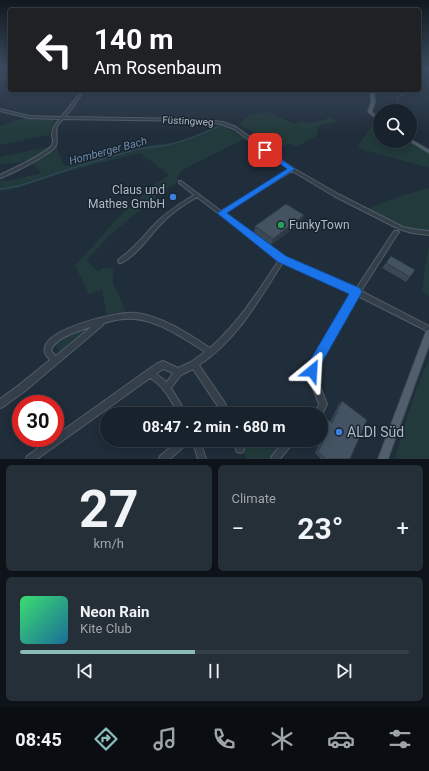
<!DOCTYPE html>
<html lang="en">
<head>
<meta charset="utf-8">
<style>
  body { margin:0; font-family:Roboto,sans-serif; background:#252f38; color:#f1f3f6; height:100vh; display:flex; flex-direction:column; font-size:15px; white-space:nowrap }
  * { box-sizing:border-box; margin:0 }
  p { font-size:13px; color:#9fa4a9 }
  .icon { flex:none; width:22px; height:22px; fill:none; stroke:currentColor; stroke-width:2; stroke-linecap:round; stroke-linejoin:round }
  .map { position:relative; height:459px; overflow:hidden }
  .sheet { display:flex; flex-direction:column; gap:6px; padding:6px; background:#0d1318; flex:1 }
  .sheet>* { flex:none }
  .hud { position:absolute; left:8px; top:8px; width:413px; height:84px; border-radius:4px; box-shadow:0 2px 10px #0003,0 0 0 1px #363f48; background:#202124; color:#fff; overflow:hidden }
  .buttons { position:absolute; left:373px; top:104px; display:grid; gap:8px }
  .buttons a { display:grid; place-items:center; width:44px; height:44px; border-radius:50%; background:#18222c; box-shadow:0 2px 10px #0003,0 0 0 1px #363f48; font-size:20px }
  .speed { position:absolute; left:12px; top:395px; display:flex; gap:8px; font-size:20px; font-weight:700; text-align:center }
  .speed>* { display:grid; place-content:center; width:52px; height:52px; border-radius:50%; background:#18222c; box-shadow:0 2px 10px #0003,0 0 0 1px #363f48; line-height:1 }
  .speed .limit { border:6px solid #d22; background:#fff; color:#111 }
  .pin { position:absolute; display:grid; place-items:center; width:34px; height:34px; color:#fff; margin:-17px; border-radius:8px; box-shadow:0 2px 6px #0006 }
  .me { position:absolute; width:44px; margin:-22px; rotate:27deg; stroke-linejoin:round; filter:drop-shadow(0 0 3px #0008) }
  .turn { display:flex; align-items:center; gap:14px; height:84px; padding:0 20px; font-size:18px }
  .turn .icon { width:52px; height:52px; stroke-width:2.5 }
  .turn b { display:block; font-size:28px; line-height:34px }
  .big { font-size:30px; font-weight:700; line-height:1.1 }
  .sheet .tile { flex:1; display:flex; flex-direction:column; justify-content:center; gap:6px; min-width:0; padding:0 14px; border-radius:6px; background:#252f38 }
  .sheet .dial { align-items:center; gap:0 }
  .dial b { font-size:52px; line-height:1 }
  .song { display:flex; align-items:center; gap:12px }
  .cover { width:48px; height:48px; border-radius:6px; background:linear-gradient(135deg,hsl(140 70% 55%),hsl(200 70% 35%)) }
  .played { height:4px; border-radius:2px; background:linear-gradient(90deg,#8bbbb9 45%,#363f48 45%) }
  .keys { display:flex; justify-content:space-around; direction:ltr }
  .heat { display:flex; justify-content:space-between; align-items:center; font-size:22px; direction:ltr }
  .sheet .tiles { flex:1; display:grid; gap:6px; grid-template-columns:1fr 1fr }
  .tile:last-child { grid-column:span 2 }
  .trip { position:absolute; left:100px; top:407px; width:228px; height:40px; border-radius:20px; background:#18222c; box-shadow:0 2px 10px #0003,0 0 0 1px #363f48; font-weight:700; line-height:40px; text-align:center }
  .menu { display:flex; height:64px; justify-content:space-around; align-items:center; background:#0a0e12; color:#9fa4a9 }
  .menu .icon { width:28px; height:28px }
  .menu .current { color:#8bbbb9 }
  .menu b { font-size:18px; color:#f1f3f6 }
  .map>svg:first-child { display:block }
  .green { fill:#223a3b }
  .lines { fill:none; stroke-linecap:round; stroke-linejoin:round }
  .stream { stroke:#324a63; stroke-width:1 }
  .minor-casing { stroke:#515d68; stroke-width:2 }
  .major-casing { stroke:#3d4854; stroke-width:2 }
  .minor { fill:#343f4a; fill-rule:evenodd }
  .major { fill:#515e6b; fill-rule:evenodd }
  .wall { fill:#3a4754 }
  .shaded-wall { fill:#2f3a45 }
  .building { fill:#435362; stroke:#2f3a45 }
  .route { fill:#1a73e8; stroke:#114b97 }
  .shop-dot { fill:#3f7fe0; stroke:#19242f; stroke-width:1.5 }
  .leisure-dot { fill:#2e9e5b; stroke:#19242f; stroke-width:1.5 }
  .labels { text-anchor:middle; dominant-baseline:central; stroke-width:3; stroke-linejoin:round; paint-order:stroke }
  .far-street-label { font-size:10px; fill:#aebac7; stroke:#19242f }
  .far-water-label { font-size:11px; font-style:italic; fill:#6d8dac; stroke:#19242f }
  .poi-label { font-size:12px; fill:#aebac7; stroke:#19242f; text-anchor:end }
  .near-poi-label { font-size:14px; fill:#aebac7; stroke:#19242f; text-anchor:start }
</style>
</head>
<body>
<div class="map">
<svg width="429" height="459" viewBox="0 0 429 459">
  <rect width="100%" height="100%" fill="#202d3a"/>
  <g class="green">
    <polygon points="267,112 295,124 301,121 310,123 329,118 339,121 317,126 318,135 296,147 289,144 283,147 239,124 250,115"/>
    <polygon points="28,117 57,117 53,123 49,135 0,145 0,126"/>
    <polygon points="376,119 380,122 380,141 410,141 429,153 429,168 357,148"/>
    <path d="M221 125 246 138 182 170 177 178 180 180C146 204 114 229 86 261L98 271 105 267 113 268V283L126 311 107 315 102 290 89 294 75 266 115 221 154 185 169 175 140 153 73 170 11 190 0 191V180L7 181 42 173 30 162 55 146 57 144 58 153 65 166 143 146 178 142Z"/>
    <path d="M53 146C38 160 20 163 0 165V157Z"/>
    <path d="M429 188V232C406 230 388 219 367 209L400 196Z"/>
    <polygon points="429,247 429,296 422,292 426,259"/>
    <polygon points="95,325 83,334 82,333 63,349 64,350 55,353 59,350 55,345 51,349 58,340 59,342 74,332"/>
    <path d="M429 360V459H395C405 426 413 392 429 360Z"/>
    <polygon points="238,440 277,440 282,445 272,459 247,459"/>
  </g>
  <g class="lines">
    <g class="stream">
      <polyline points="0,80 9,76"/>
      <polyline points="419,83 422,87 419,89"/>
      <polyline points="402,106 397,100 397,97 413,90"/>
      <polyline points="0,189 19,186 79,166 138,149 169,145 194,137 219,126"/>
    </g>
    <defs>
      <g id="minor">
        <path d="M82 90H84L73 107 65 117 196 119 223 122 236 127 293 168 338 194 403 227 412 229 429 231V235L412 233 399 229 334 196 292 171 224 213 284 257 356 289 394 231H398L399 232 398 233 361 291 429 326V332L358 296 317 367V379L327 404 321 417V414H315L319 404 309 379V366L353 293 283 262C259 300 237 340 199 365L225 403 229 414H221L219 408 193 369 181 375 171 388 187 414H179C171 401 164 386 150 378L37 459H26L27 456 52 438H55V436L156 364 163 361 178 368 191 362 205 352C185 339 159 321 135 319 125 318 114 320 104 323L103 325 25 391 3 407 0 408V399L19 385 50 360C47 356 43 353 45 347 49 328 118 311 136 313 162 316 189 334 210 348 239 322 258 292 279 260L197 197C183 205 170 214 159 226 148 238 136 256 121 263H119L118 261 119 259C134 249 144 235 157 222 168 211 181 203 194 195L179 183V181H181L221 211 289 169 234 129 221 124 196 121 63 119C61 121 59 123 57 126 55 133 59 142 55 147 49 155 10 175 0 178V175C10 170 48 153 52 145 54 141 53 139 52 136 52 128 55 124 60 119L29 118 0 111V109L29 116 61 117 71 105ZM91 327 56 356 51 351C53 338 81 330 91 327ZM163 369 173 373 167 382 156 374Z"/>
        <polygon points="179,440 189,440 188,443 170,459 159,459 160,456"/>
        <polygon points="192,440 200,440 206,459 198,459"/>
        <polygon points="232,440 240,440 244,449 243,452 240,453 237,452"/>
        <polygon points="285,440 294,440 293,443 280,459 271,459 272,456"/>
      </g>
      <g id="major">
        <polygon points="370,90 374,90 375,102 372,112 380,119 380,122 368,112 371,102"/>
        <polygon points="410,139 429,150 429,153 409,141 410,141"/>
        <polygon points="429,330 429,345 388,459 378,459 425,334 426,331"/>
      </g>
    </defs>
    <use href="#minor" class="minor-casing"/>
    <use href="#major" class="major-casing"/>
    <use href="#minor" class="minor"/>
    <use href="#major" class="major"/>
  </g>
  <g class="wall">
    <polygon points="302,222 271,245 254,233 255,226"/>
    <polygon points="391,256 410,277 406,282 382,268"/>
    <polygon points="342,401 350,459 321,459 315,453 321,439 321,422 322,420 325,418 330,422 339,404"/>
  </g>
  <polygon class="shaded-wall" points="304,215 302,222 271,245 273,239"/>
  <g class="building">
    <polygon points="286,204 304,215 273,239 255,226"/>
    <polygon points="391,256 415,270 410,277 386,263"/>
    <polygon points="342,401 367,420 350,459 326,459 318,452 325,437 321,434 321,426 325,418 332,423"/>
  </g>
  <linearGradient id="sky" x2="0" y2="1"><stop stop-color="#121920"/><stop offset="0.51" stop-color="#3c4c60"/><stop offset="1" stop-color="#3c4c60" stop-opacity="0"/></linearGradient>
  <rect width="429" height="134" fill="url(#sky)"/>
  <polygon class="route" points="265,148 295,169 227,213 286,256 360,288 362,292 319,368 317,376 312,378 308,376 306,371 309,362 349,294 278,262 217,213 287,169 263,152 263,149"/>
  <g class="shop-dot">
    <circle cx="173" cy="197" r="4"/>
    <circle cx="339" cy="432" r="4"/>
  </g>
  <circle class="leisure-dot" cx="281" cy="225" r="4"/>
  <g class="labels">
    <g class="far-street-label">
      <text transform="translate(188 121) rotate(3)">Füstingweg</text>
    </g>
    <g class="far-water-label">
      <text transform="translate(108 151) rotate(-15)">Homberger Bach</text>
    </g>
    <g class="poi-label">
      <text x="165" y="190">Claus und<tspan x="165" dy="14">Mathes GmbH</tspan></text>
      <text x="289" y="225" text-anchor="start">FunkyTown</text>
    </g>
    <g class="near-poi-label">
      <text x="347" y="432">ALDI Süd</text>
    </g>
  </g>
</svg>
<div class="buttons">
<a><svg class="icon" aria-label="search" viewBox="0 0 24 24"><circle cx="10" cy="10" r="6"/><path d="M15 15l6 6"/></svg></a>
</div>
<div class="speed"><div class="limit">30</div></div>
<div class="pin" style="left:265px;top:150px;background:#d93025"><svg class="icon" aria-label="arrive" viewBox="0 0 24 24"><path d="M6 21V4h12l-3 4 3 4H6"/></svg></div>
<svg class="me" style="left:312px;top:371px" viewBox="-20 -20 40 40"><path d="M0-17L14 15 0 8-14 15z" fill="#1a73e8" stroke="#fff" stroke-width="4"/></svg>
<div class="trip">08:47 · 2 min · 680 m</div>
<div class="hud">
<div class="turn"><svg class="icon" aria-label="left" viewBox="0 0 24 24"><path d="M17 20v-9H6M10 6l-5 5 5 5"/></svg><div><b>140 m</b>Am Rosenbaum</div></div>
</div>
</div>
<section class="sheet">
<div class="tiles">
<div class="tile dial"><b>27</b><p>km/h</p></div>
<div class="tile"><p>Climate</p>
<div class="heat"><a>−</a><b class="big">23°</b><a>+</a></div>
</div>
<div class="tile">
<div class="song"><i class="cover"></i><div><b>Neon Rain</b><p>Kite Club</p></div></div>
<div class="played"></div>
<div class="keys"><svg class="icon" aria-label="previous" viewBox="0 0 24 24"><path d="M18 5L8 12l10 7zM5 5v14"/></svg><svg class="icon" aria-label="pause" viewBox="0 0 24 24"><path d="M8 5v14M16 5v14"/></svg><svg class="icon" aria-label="next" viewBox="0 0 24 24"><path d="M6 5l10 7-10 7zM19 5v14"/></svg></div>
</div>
</div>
</section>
<nav class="menu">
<b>08:45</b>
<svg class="icon current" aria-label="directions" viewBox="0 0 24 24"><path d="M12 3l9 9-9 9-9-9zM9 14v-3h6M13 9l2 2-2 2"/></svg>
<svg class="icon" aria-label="music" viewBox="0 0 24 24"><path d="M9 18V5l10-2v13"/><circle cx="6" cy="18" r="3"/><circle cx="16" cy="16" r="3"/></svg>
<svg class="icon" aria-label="phone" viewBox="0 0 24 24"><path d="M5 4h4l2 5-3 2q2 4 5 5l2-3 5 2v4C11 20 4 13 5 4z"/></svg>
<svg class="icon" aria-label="climate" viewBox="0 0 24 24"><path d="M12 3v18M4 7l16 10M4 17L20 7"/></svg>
<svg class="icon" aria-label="car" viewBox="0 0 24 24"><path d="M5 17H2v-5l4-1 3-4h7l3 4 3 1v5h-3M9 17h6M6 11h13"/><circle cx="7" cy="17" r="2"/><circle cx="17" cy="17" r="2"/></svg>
<svg class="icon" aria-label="filters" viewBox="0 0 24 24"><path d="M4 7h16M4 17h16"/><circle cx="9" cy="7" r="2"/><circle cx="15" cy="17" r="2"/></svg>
</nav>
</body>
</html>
